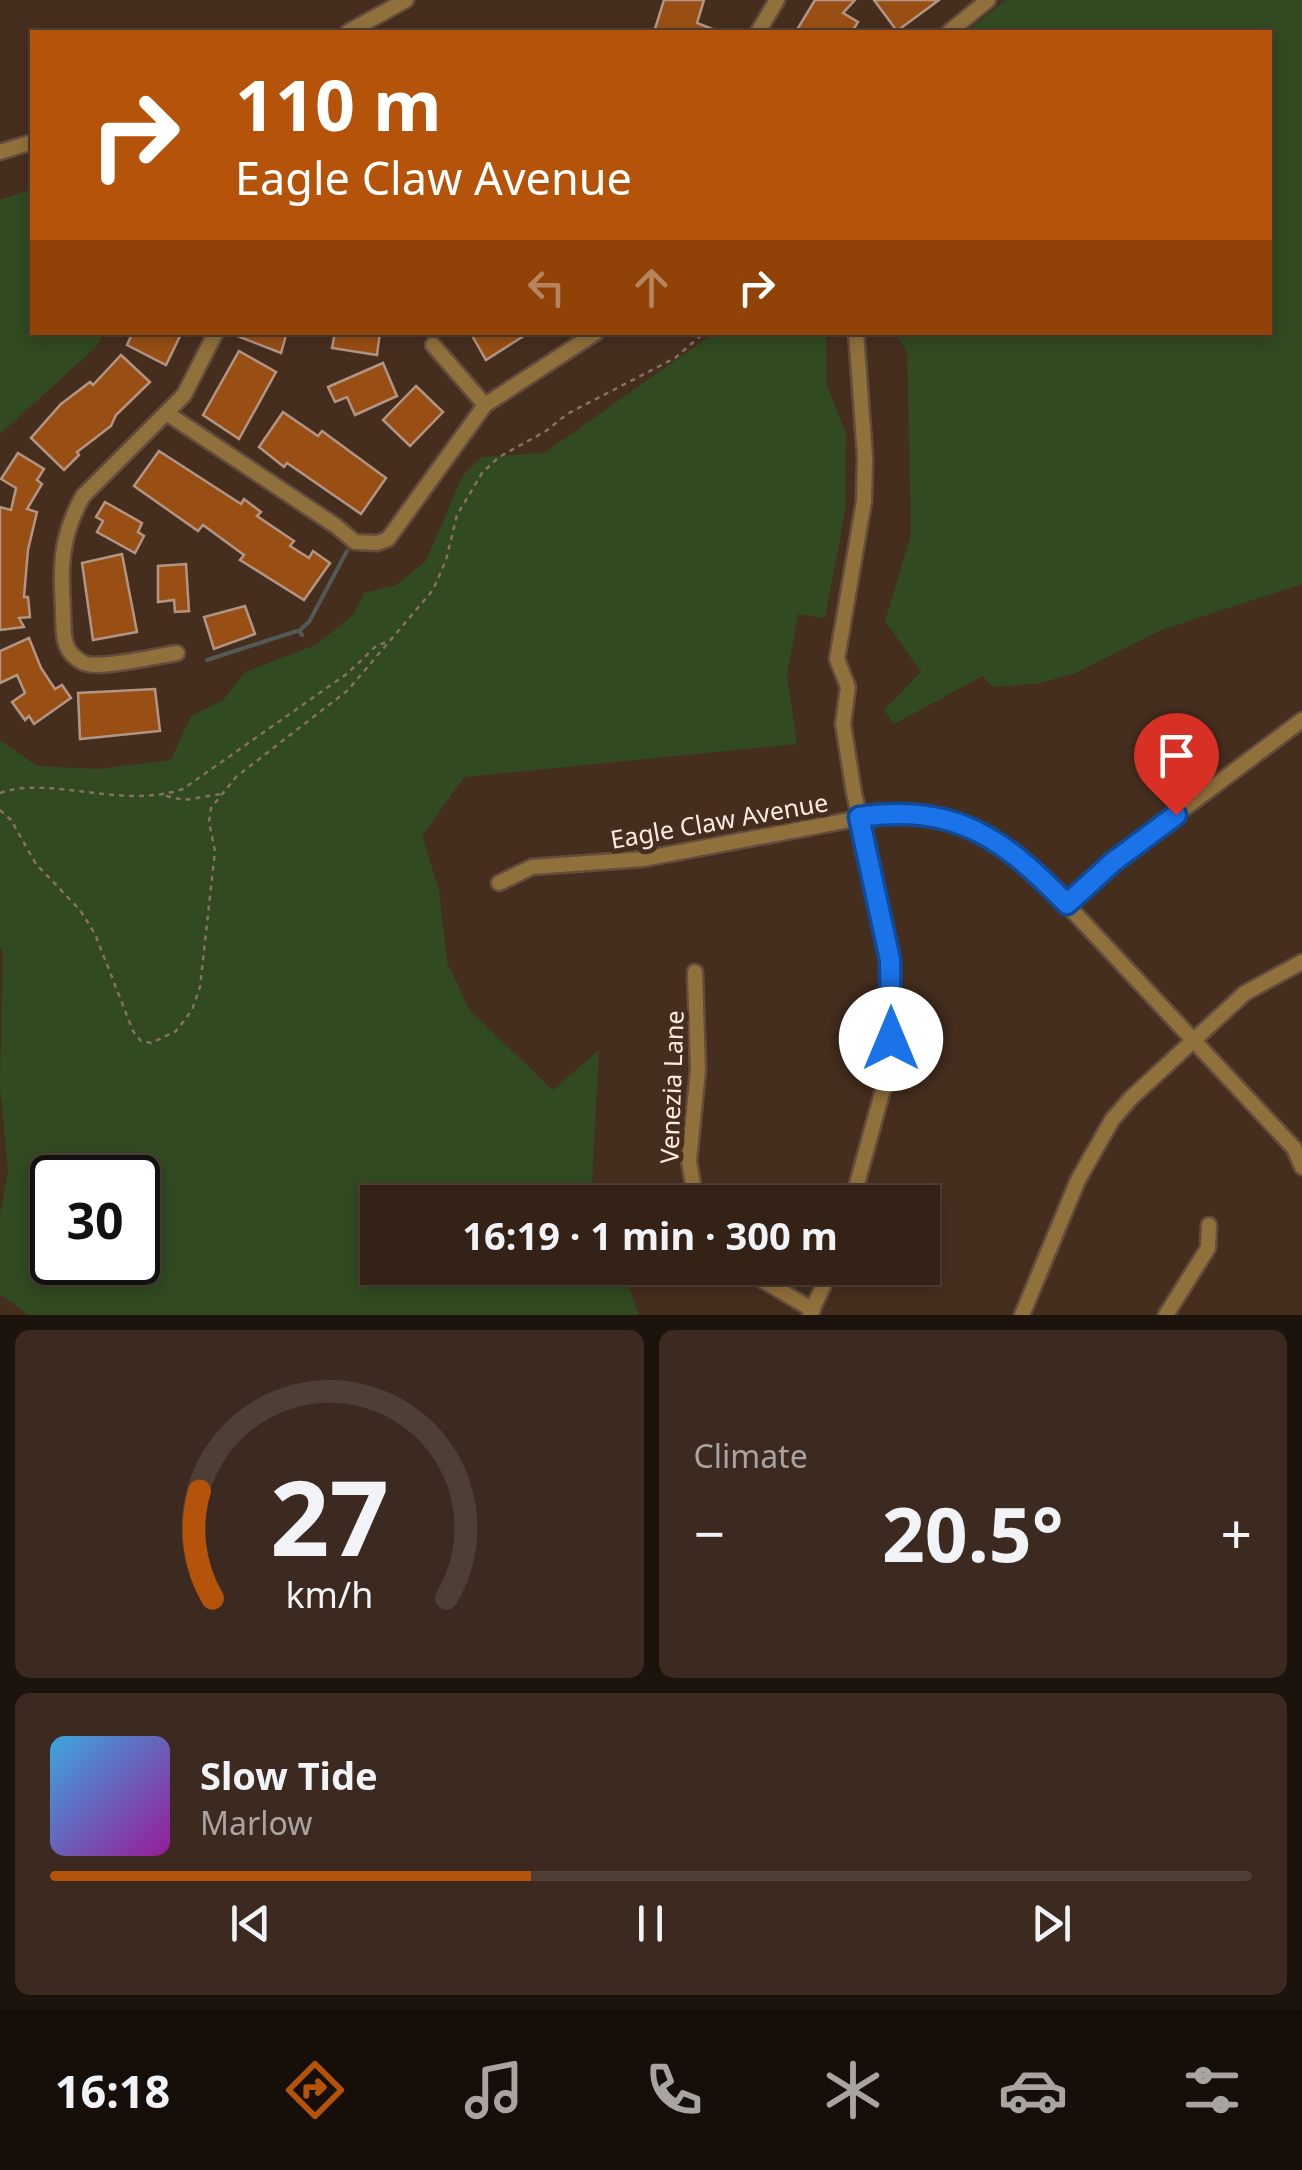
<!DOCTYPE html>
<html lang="en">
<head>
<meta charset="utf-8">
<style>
  body { margin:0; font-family:"Noto Sans",sans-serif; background:#3c2a20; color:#f1f3f6; height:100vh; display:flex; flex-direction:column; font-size:38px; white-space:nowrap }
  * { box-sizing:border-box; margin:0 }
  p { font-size:32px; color:#a9a4a1 }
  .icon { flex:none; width:55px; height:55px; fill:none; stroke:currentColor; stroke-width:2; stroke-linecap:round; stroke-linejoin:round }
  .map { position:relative; height:1315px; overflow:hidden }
  .drawer { display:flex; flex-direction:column; gap:15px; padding:15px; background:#1d130d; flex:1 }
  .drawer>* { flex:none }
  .guide { position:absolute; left:30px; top:30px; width:1242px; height:305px; border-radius:0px; box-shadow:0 5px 15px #0003,0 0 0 2px #4e3f36; background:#b45309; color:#fff; overflow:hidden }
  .speed { position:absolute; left:30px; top:1155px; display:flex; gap:20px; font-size:50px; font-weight:700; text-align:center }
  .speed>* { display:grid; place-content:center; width:130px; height:130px; border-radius:50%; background:#342217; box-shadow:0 5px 15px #0003,0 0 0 2px #4e3f36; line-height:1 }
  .speed .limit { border:5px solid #111; border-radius:15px; background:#fff; color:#111 }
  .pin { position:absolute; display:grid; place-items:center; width:85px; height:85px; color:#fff; margin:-102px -42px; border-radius:50% 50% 50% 0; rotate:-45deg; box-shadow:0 0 10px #0007 }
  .pin .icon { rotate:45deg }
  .me { position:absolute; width:110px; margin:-55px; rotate:0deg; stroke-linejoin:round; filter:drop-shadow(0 0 8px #0008) }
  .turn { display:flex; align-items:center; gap:35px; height:210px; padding:0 40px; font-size:45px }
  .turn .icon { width:130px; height:130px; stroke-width:2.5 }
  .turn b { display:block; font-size:70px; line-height:85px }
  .lanes { display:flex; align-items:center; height:95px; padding:0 40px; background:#0003; justify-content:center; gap:50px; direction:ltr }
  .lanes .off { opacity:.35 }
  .big { font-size:75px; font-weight:700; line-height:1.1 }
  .drawer .card { flex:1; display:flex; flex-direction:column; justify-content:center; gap:15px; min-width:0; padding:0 35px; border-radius:15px; background:#3c2a20 }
  .drawer .dial { align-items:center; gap:0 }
  .dial svg { height:260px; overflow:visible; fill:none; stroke:#4e3f36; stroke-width:7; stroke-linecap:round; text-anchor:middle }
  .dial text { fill:#f1f3f6; stroke:none }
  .song { display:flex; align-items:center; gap:30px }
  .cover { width:120px; height:120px; border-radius:15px; background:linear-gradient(135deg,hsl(200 70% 55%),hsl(300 70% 35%)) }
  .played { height:10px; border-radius:5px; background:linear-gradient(90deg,#b45309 40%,#4e3f36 40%) }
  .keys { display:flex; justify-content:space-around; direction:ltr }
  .heat { display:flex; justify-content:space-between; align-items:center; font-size:55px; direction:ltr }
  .drawer .tiles { flex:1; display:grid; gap:15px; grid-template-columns:1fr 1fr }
  .card:last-child { grid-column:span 2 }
  .trip { position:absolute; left:360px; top:1185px; width:580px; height:100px; border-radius:0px; background:#342217; box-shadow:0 5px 15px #0003,0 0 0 2px #4e3f36; font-weight:700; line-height:100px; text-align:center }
  .tab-bar { display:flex; height:160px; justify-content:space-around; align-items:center; background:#150e09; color:#a9a4a1 }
  .tab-bar .icon { width:70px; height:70px }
  .tab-bar .on { color:#b45309 }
  .tab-bar b { font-size:45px; color:#f1f3f6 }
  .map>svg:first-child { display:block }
  .green { fill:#314a21; fill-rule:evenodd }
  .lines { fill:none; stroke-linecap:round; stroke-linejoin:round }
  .stream { stroke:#525957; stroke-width:4 }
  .building { fill:#994f13; stroke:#b29584; stroke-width:2.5 }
  .minor-casing { stroke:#634c3e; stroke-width:19 }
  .path { stroke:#867164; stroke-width:2.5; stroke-dasharray:5 5; stroke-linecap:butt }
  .minor { stroke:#90703b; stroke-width:14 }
  .route-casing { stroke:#114b97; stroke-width:25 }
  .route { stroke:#1a73e8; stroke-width:18 }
  .labels { text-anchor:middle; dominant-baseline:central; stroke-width:10; stroke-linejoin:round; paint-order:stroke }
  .street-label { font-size:25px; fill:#fbebe1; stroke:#462e1f }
</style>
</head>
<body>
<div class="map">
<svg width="1302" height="1315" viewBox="0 0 1302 1315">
  <rect width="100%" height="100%" fill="#462e1f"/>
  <g class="green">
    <polygon points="1006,0 1302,0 1302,584 1161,630 1076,673 1036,684 992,687 983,676 894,724 884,710 921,672 885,621 911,534 907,351 894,333 1270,332 1270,32 965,32"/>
    <polygon points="32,189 32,332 105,333 97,346 0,434 0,200"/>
    <path d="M714 333H826L827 385 846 434 845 512 825 618 798 614 787 676 797 744 464 777 422 836 439 890 447 962 469 1010 553 1090 599 1050 592 1183 599 1202H378V1268H622L639 1315H28L0 1294V1216L8 1170 0 1087 3 953 0 947V740L37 766 98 769 171 760 191 716 223 700 245 672 316 645 353 615 364 593 396 585 426 561 463 475 482 457 544 453ZM52 1178H138V1262H52Z"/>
  </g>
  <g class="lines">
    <g class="stream">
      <polyline points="302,635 299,631 309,622 347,551"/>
      <polyline points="207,660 297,631"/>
    </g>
  </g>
  <g class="building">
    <polygon points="664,0 704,0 697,23 720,32 654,32"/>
    <polygon points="815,0 855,0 843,13 858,22 852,32 805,32 798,28"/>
    <polygon points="874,0 939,0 897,31"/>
    <polygon points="133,332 182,332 166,365 127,345"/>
    <polygon points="227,332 287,332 281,353"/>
    <polygon points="335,332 380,332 377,355 332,348"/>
    <polygon points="470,332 530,332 486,360"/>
    <polygon points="239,351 276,372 239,439 203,415"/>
    <polygon points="121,355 150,382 116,415 111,426 77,452 79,455 64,470 31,438 61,404 90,382 93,385"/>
    <polygon points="383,363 397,396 355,415 347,397 335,402 328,387"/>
    <polygon points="416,386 443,412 410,446 383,420"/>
    <polygon points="283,412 318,436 322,431 386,478 361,514 287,463 284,467 259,447"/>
    <polygon points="159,451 241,504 244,499 261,512 257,516 294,541 290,546 309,558 313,551 330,563 304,600 240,560 244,555 203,525 198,531 134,486"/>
    <polygon points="18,453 44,469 37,480 42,484 27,509 37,512 28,550 24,597 28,597 30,617 19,618 24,627 0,630 0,507 11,510 16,488 1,479"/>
    <polygon points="105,502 142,523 138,532 144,536 135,553 97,532 103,521 96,517"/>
    <polygon points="122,554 137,632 93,640 82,563"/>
    <polygon points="186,564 189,611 175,612 174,600 158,602 158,566"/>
    <polygon points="245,606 255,634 214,649 204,617"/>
    <polygon points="29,638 41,668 55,689 62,685 71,698 34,724 29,716 25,720 12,702 25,693 17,675 0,683 0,651"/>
    <polygon points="155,689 160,731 80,739 78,693"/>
  </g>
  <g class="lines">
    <defs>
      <g id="minor">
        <polyline points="348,32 406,0"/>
        <polyline points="758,32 777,0"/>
        <polyline points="949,32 988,0"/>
        <polyline points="0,152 32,142"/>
        <polyline points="433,345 485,405"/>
        <polyline points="168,414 336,526 355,542 377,543 388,539 485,405 597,332"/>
        <path d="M177 653C156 656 99 670 84 663 60 652 64 631 63 609 60 566 61 535 83 496L184 395 216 332"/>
        <polyline points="499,883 532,867 643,859 887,813 940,817 964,824 986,834 1027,862 1294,1148 1302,1167"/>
        <polyline points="1067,904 1113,862 1302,720"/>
        <polyline points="695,972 698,1070 689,1161 696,1202"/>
        <polyline points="852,1202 887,1075 892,997 884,923 854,793 843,724 848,687 837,659 864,501 865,457 856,332"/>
        <polyline points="742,1268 813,1310"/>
        <polyline points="810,1314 832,1268"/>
        <polyline points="1022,1315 1078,1180 1112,1120 1131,1098 1245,993 1302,962"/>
        <polyline points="1166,1315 1208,1248 1209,1225"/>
      </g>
    </defs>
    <use href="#minor" class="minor-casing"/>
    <g class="path">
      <path d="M0 793C51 775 121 810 183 789L348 673 376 646 389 641"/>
      <polyline points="166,796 184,800 221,794"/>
      <polyline points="0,810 11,820 36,864 80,910 95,934 133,1031 141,1041 151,1043 176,1031 192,1010 200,987 215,851 209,822 211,808 236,777 348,690 433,590 446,560 457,515 482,473 499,457 546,431 567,414 675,358 705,332"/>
    </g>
    <use href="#minor" class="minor"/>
  </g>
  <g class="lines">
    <defs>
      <path id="route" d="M891 1039 890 960 859 817C955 803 1003 838 1067 904L1113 862 1176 815"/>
    </defs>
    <use href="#route" class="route-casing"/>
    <use href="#route" class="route"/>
  </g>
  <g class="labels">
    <g class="street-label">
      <text transform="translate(719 820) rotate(-10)">Eagle Claw Avenue</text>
      <text transform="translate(671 1087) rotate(-88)">Venezia Lane</text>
    </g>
  </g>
</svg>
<div class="speed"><div class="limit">30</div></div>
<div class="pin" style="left:1176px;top:815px;background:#d93025"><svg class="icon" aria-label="arrive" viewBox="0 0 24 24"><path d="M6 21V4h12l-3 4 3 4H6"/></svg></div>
<svg class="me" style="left:891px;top:1039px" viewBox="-20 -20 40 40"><circle r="19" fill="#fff"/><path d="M0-13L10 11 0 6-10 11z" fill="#1a73e8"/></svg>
<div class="trip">16:19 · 1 min · 300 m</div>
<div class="guide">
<div class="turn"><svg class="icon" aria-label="right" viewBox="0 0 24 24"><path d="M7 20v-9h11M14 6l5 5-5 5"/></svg><div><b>110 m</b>Eagle Claw Avenue</div></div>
<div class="lanes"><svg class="icon off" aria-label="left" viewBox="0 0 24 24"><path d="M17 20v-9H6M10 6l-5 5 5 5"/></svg><svg class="icon off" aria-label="ahead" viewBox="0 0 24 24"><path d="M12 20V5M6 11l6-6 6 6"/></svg><svg class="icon" aria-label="right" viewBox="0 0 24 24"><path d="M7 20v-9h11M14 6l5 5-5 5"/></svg></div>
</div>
</div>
<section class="drawer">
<div class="tiles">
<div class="card dial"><svg viewBox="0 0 100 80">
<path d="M14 69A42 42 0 1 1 86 69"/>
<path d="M14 69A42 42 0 0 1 10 36" stroke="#b45309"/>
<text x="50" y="56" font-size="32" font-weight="700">27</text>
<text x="50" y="72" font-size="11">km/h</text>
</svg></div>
<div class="card"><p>Climate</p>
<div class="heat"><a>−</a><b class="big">20.5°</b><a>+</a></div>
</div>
<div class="card">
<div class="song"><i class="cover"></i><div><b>Slow Tide</b><p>Marlow</p></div></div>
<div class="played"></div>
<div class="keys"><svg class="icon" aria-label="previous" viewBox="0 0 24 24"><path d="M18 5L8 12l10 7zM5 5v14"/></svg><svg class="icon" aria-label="pause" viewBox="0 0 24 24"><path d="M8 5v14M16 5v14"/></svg><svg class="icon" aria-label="next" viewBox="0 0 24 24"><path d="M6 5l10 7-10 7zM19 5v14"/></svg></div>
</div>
</div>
</section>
<nav class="tab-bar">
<b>16:18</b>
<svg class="icon on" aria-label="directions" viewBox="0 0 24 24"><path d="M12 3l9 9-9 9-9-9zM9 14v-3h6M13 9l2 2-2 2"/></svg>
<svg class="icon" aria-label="music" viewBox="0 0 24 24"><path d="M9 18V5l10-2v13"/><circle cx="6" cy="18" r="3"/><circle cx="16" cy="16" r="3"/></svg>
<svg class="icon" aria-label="phone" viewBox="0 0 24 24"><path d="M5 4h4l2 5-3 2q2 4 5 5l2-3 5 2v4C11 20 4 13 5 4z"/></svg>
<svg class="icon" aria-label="climate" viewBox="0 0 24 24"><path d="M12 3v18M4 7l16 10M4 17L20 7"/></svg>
<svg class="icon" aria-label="car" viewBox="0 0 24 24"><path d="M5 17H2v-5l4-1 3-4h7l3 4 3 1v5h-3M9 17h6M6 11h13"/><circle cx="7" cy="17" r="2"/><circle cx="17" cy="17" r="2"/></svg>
<svg class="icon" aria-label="filters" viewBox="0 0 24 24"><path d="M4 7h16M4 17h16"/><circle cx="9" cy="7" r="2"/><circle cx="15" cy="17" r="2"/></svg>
</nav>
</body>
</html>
